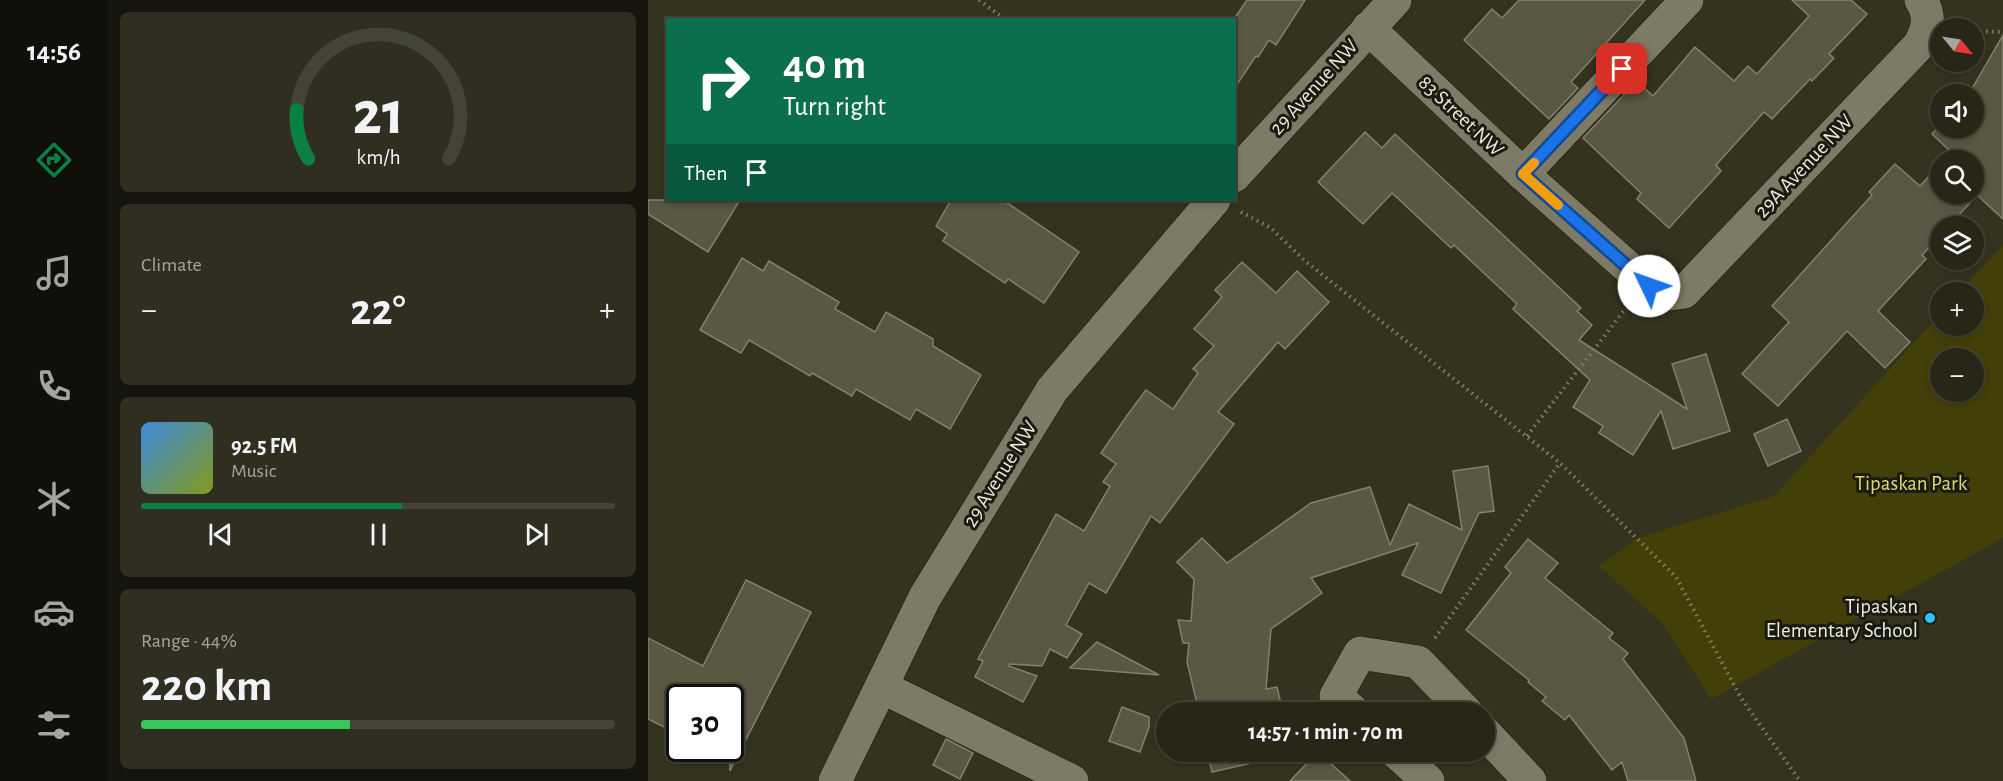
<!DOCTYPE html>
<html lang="en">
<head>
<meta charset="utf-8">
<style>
  body { margin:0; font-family:"Alegreya Sans",sans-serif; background:#2f2e20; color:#f1f3f6; height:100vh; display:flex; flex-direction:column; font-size:22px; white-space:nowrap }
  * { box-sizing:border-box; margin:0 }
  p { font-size:20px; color:#a4a5a1 }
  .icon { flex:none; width:33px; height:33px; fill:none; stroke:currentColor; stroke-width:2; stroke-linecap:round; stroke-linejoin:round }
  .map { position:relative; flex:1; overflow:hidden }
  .details { display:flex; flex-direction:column; gap:12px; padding:12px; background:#15150d; width:540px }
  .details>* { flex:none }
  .banner { position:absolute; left:18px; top:18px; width:570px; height:183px; border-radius:0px; box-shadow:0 3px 9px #0003,0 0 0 2px #434336; background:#0b6e4f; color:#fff; overflow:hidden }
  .needle { width:39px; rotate:120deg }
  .tools { position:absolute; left:1282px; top:18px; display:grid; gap:12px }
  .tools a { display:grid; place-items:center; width:54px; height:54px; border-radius:50%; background:#272617; box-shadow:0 3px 9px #0003,0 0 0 2px #434336; font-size:30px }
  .speed { position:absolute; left:18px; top:684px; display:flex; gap:12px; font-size:30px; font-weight:700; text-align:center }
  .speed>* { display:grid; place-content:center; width:78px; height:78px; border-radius:50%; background:#272617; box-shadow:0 3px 9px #0003,0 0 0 2px #434336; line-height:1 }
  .speed .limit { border:3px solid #111; border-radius:9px; background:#fff; color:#111 }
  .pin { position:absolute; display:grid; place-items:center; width:51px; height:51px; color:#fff; margin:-26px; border-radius:12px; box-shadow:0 3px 9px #0006 }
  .me { position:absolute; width:66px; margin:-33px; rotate:312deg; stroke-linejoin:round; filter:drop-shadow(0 0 4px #0008) }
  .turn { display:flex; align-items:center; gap:21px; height:126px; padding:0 18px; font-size:27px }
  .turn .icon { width:78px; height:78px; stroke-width:2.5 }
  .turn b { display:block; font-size:42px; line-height:51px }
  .then { display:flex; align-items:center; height:57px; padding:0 18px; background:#0003; gap:12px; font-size:22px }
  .big { font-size:45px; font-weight:700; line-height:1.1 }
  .details .card { flex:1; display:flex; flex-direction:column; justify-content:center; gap:9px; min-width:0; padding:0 21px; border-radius:9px; background:#2f2e20 }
  .details .dial { align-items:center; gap:0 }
  .dial svg { height:156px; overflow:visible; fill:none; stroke:#434336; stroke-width:7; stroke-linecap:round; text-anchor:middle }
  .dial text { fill:#f1f3f6; stroke:none }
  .song { display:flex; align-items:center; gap:18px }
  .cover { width:72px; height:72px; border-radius:9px; background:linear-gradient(135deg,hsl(210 70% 55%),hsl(70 70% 35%)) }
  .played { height:6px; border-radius:3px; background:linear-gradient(90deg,#0b8043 55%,#434336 55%) }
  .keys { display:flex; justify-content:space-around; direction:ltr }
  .heat { display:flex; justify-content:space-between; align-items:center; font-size:33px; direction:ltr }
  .charge { height:9px; border-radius:4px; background:linear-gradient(90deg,#34c759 44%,#434336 0) }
  .trip { position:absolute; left:508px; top:702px; width:339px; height:60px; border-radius:30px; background:#272617; box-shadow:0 3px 9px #0003,0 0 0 2px #434336; font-weight:700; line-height:60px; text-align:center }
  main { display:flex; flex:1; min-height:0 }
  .tabs { display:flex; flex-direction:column; width:108px; justify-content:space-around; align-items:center; background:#100f09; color:#a4a5a1 }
  .tabs .icon { width:42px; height:42px }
  .tabs .active { color:#0b8043 }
  .tabs b { font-size:27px; color:#f1f3f6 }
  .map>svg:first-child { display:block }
  .green { fill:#433f09; fill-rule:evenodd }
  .building { fill:#5a5843; stroke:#82816b; stroke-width:1.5 }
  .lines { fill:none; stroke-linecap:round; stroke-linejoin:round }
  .minor-casing { stroke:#1c1a07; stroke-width:34 }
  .path { stroke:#81806f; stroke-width:4; stroke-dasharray:1.5 4.5; stroke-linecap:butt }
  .minor { stroke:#7d7b65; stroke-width:33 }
  .route-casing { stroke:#114b97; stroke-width:15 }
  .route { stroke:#1a73e8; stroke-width:10 }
  .slow { stroke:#f59e0b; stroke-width:10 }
  .poi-dot { fill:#26c9fe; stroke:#1b1a11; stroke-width:2 }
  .labels { text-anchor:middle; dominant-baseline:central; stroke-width:6; stroke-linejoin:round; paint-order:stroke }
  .street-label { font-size:21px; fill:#ebeade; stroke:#1b1a11 }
  .park-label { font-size:21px; fill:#e1d86d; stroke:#1b1a11 }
  .poi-label { font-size:21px; fill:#ebeade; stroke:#1b1a11; text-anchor:end }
</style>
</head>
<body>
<main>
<nav class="tabs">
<b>14:56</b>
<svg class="icon active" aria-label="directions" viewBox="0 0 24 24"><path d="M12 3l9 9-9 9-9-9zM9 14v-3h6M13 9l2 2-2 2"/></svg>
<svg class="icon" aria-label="music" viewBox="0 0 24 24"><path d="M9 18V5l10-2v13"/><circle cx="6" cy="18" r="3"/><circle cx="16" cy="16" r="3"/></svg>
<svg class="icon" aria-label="phone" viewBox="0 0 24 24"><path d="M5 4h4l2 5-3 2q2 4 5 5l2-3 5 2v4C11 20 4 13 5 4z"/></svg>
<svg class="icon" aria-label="climate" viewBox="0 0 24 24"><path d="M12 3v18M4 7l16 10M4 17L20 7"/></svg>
<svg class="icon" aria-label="car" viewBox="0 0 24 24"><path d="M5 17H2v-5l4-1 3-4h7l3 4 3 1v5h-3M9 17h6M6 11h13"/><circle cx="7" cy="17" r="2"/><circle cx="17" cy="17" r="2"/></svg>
<svg class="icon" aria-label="filters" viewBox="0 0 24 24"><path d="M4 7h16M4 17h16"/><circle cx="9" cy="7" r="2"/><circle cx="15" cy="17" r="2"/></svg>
</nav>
<section class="details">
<div class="card dial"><svg viewBox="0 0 100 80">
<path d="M14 69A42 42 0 1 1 86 69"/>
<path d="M14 69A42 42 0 0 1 8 44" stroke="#0b8043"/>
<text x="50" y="56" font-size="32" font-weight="700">21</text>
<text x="50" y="72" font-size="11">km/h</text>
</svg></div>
<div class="card"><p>Climate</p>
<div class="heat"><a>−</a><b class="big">22°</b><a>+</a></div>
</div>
<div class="card">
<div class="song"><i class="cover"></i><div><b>92.5 FM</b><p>Music</p></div></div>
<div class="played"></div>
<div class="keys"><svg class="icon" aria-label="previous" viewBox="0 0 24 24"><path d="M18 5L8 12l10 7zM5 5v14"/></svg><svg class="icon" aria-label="pause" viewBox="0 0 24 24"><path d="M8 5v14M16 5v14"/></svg><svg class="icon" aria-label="next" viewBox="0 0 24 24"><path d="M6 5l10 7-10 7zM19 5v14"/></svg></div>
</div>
<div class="card"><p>Range · 44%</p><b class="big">220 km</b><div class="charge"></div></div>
</section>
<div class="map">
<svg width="1355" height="781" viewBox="0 0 1355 781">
  <rect width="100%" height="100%" fill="#34331f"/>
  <path class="green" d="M1355 245V538L1063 699 1015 624 951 566 990 538 1126 496 1293 313V326H1326V292H1312ZM1293 358H1326V392H1293Z"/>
  <g class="building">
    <polygon points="599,0 657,0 628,45 621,40 610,57 608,56 586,89 586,19"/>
    <polygon points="871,0 997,0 923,82 930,88 901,119 816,40 844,9 854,18"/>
    <polygon points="1144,0 1203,0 1219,14 1181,54 1186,58 1164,81 1162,79 1124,119 1116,112 1068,165 1073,171 1021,228 989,199 993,193 935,138 989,81 1005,96 1047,47 1086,81 1100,66 1109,74 1161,16"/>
    <polygon points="1355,35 1355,219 1329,195 1301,226 1293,226 1293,235 1274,255 1278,259 1230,311 1262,342 1237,368 1199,331 1130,406 1094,374 1141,322 1124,306 1224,195 1221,192 1247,164 1272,186 1293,163 1293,194 1326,194 1326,160 1295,160 1303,152 1284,134 1293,124 1293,128 1326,128 1326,94 1321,94"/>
    <polygon points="717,132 734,148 747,134 933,308 929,311 944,325 931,340 1039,409 1024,364 1058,354 1082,431 1025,449 1013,411 985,455 951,433 955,426 925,407 942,380 865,309 869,304 806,245 803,248 744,193 715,224 670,182"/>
    <polygon points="0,200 92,200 60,252 0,214"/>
    <polygon points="303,200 355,200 431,252 396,303 360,279 357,283 295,241 299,234 288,226"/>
    <polygon points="94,258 115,271 121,261 191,302 187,309 227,332 238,312 285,339 285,346 333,375 302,429 268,409 262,420 208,389 204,396 164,373 162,376 101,340 93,353 52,330"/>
    <polygon points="594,262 628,293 649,271 681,302 637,349 630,342 570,412 586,424 512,523 503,516 458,593 441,583 418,625 434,634 419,658 402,649 394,666 362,664 361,666 389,676 375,702 327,677 335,661 330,659 408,514 436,531 462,486 455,482 468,464 453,453 478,417 498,390 525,409 550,373 545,369 566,346 546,329 574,297 567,290"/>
    <polygon points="1139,419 1153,451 1120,466 1106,434"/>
    <polygon points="840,466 846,511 831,513 793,593 754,575 770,543 663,578 674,593 623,629 618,689 629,687 635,712 551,712 539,662 541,643 535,643 530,620 543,621 546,579 529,562 554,538 579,563 663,503 722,487 742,545 761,504 814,530 805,471"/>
    <polygon points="880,539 910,563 897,578 965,633 961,638 980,653 975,659 1036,738 1048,781 980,781 974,762 964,770 921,715 917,720 894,701 898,697 880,682 881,680 818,630 863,573 857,567"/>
    <polygon points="98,580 163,612 82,771 82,698 32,698 32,735 0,719 0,638 55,666"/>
    <polygon points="449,642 511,675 422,668"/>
    <polygon points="474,707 501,717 501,727 492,752 461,741"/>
    <polygon points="298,739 325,753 312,779 285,765"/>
    <polygon points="559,752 613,752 622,759 564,772"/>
    <polygon points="670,752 702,781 642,781"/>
  </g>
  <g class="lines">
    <defs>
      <g id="minor">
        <path d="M720 28 875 174 1001 286 1019 294 1036 292 1272 44C1280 28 1283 16 1273 0"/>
        <polyline points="875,174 1039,0"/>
        <polyline points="586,176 747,0"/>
        <polyline points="234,687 424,781"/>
        <polyline points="706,712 688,696 712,653 770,662 818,712"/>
        <polyline points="837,733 882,781"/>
        <polyline points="748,752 780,781"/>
        <polyline points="187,781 277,597 404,390 566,200"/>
      </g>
    </defs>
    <use href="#minor" class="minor-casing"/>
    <g class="path">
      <polyline points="331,0 358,20"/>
      <polyline points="1326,31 1355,32"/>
      <polyline points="593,212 623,228 657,261 912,463 1028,577 1093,698 1152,781"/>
      <polyline points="879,436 978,308"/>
      <polyline points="787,638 912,463"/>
    </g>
    <use href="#minor" class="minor"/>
  </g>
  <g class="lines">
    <defs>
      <polyline id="route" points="974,69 875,174 1001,286"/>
    </defs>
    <use href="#route" class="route-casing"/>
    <use href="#route" class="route"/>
    <polyline class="slow" points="886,163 875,174 910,205"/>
  </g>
  <circle class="poi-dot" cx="1282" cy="618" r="6"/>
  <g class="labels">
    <g class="street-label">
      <text transform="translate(666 87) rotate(-48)">29 Avenue NW</text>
      <text transform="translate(813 116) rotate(43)">83 Street NW</text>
      <text transform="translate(1156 166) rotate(-47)">29A Avenue NW</text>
      <text transform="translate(352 474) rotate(-58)">29 Avenue NW</text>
    </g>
    <g class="park-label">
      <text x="1263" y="483">Tipaskan Park</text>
    </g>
    <g class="poi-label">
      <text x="1270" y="606">Tipaskan<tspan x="1270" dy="24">Elementary School</tspan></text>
    </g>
  </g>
</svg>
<div class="tools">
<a><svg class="needle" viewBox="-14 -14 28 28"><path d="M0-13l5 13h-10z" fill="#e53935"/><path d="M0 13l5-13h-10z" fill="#a4a5a1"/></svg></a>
<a><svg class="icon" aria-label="sound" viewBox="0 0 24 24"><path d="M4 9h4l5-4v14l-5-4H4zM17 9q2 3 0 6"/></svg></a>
<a><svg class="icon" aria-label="search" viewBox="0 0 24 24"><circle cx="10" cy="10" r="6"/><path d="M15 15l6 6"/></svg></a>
<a><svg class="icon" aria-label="layers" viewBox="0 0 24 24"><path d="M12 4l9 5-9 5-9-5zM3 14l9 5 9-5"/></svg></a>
<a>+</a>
<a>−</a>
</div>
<div class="speed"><div class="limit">30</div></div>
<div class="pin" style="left:974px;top:69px;background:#d93025"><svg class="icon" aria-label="arrive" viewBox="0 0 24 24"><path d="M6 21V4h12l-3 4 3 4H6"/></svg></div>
<svg class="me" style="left:1001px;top:286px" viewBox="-20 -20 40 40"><circle r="19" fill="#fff"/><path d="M0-13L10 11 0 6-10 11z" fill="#1a73e8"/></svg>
<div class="trip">14:57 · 1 min · 70 m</div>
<div class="banner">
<div class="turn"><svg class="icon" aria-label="right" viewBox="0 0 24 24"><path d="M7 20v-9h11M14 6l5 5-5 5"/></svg><div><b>40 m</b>Turn right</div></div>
<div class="then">Then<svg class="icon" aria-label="arrive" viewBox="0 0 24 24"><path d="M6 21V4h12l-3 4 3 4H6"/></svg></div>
</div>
</div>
</main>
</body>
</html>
